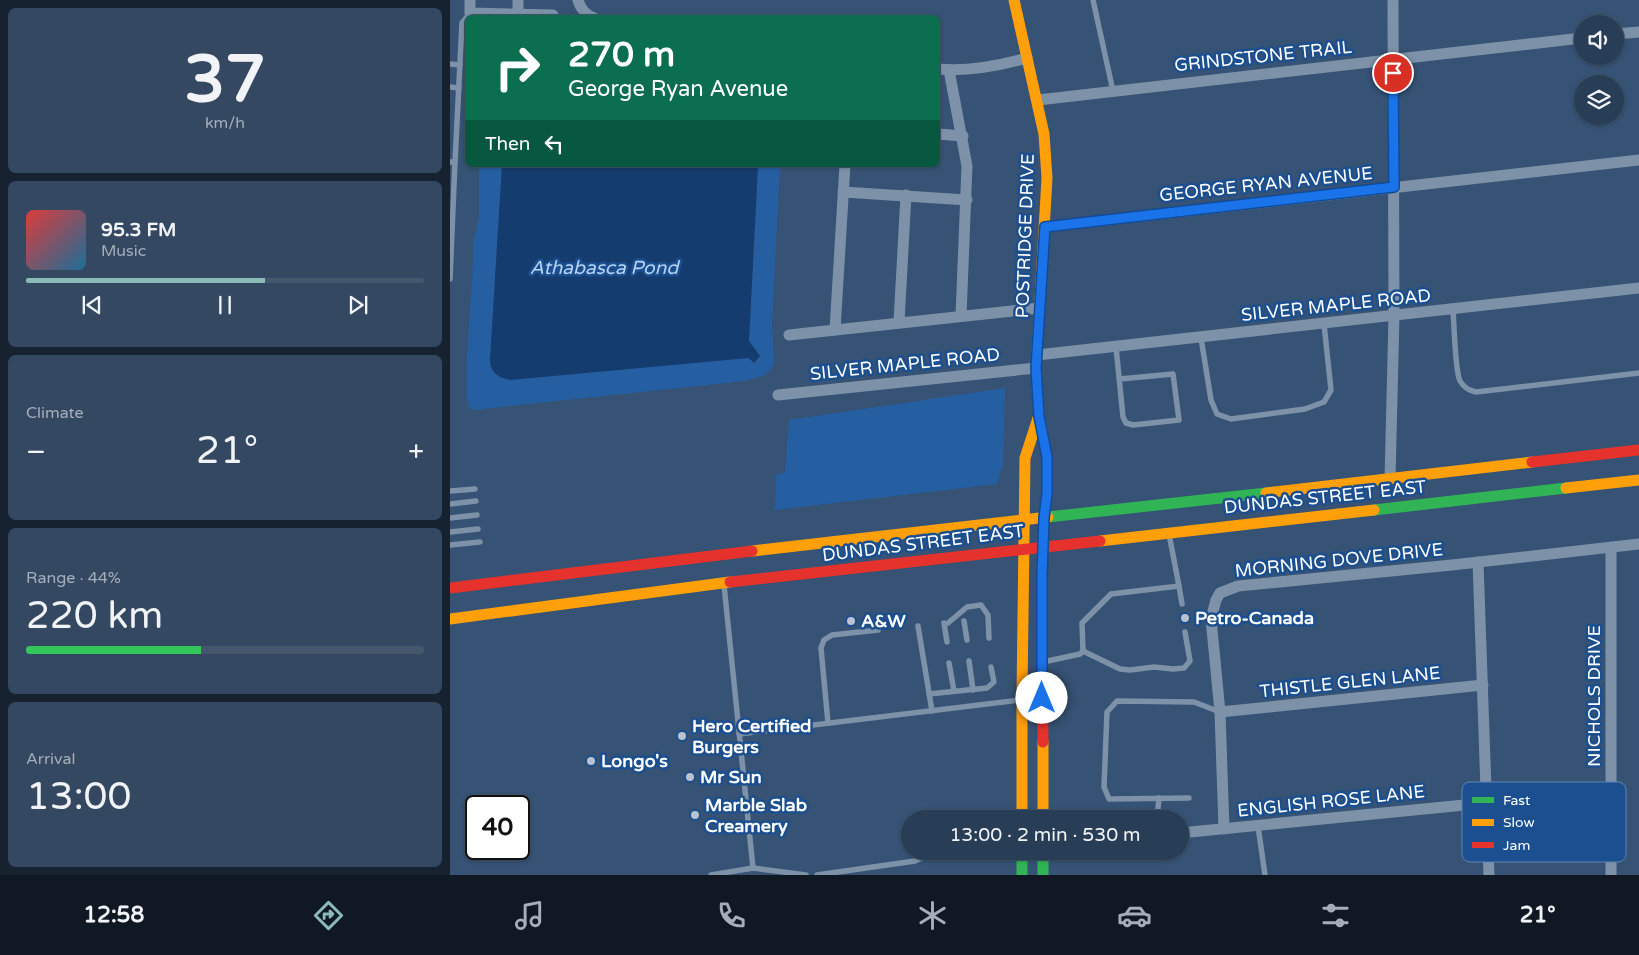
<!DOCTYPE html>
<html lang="en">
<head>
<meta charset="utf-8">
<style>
  body { margin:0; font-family:"Varela Round",sans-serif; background:#344961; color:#f1f3f6; height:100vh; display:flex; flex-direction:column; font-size:19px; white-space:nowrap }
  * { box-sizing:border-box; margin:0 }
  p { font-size:16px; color:#a5aeba }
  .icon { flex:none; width:28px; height:28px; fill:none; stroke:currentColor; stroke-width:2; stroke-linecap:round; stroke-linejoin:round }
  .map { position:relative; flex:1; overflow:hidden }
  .details { display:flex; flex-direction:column; gap:8px; padding:8px; background:#162230; width:450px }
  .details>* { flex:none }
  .guide { position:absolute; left:15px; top:15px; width:475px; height:152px; border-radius:8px; box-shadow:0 1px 4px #0004,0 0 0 1px #44576d; background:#0b6e4f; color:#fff; overflow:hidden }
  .fabs { position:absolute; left:1124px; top:15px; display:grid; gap:10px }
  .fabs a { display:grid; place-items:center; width:50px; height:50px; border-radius:50%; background:#283e57; box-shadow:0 1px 4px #0004,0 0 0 1px #44576d; font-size:25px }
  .speed { position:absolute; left:15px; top:795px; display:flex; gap:10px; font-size:25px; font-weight:700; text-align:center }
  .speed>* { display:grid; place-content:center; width:65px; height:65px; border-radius:50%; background:#283e57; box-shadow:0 1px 4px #0004,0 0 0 1px #44576d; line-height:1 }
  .speed .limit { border:2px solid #111; border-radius:8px; background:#fff; color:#111 }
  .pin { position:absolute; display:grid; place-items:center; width:42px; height:42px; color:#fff; margin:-21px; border:2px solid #fff; border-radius:50%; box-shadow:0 1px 5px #0007 }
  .me { position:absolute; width:55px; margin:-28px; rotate:0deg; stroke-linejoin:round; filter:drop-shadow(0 0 4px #0008) }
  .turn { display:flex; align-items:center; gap:18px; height:105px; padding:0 20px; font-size:22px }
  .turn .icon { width:65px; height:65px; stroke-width:2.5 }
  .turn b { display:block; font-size:35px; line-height:42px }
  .then { display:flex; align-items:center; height:48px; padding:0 20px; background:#0003; gap:10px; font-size:19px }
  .big { font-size:38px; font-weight:600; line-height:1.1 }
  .details .tile { flex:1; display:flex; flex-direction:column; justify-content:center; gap:8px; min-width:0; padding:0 18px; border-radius:8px; background:#344961 }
  .details .dial { align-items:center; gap:0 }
  .dial b { font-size:65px; line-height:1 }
  .song { display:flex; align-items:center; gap:15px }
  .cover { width:60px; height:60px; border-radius:8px; background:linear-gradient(135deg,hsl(0 70% 55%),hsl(200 70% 35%)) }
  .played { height:5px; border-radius:2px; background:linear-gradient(90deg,#8bbbb9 60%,#44576d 60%) }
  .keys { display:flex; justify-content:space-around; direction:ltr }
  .heat { display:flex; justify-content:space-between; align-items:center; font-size:28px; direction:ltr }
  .charge { height:8px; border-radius:4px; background:linear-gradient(90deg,#34c759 44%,#44576d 0) }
  .trip { position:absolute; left:451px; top:810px; width:288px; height:50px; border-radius:25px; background:#283e57; box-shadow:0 1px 4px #0004,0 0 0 1px #44576d; font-weight:600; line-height:50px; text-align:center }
  .tabs { display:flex; height:80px; justify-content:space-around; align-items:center; background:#101923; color:#a5aeba }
  .tabs .icon { width:35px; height:35px }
  .tabs .selected { color:#8bbbb9 }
  .tabs b { font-size:22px; color:#f1f3f6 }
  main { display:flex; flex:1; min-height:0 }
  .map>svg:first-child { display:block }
  .green { fill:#265fa1 }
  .water { fill:#153c6e }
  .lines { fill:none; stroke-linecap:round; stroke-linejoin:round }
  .lane { stroke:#7d92a8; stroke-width:5.5 }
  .street { stroke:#7d92a8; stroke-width:11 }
  .fast { stroke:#30b455; stroke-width:11 }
  .slow { stroke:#ff9f0a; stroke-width:11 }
  .jam { stroke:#e5322d; stroke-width:11 }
  .route-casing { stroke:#114b97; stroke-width:12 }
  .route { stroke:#1a73e8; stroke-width:9 }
  .poi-dot { fill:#b9c2ce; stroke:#1b4f8f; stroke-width:2 }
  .labels { text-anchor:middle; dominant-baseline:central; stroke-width:5; stroke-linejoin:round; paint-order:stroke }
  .street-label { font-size:18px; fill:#fff; stroke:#1b4f8f }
  .poi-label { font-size:18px; font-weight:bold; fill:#fff; stroke:#1b4f8f; text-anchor:start }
  .water-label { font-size:19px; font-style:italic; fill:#b5d3f5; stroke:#1b4f8f }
  .key { fill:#1b4f8f; stroke:#5f84b1; stroke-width:1 }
  .key-label { font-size:14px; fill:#fff }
</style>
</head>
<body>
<main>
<section class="details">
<div class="tile dial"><b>37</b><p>km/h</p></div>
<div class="tile">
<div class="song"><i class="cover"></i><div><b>95.3 FM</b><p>Music</p></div></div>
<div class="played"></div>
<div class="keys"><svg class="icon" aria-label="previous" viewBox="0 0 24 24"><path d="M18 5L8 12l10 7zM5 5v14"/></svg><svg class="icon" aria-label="pause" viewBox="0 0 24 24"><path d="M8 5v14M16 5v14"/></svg><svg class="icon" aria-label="next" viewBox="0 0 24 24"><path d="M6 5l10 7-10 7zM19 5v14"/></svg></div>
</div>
<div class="tile"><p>Climate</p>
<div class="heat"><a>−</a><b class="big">21°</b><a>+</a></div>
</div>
<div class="tile"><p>Range · 44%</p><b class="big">220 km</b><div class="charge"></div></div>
<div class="tile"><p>Arrival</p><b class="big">13:00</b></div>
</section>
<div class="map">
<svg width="1189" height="875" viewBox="0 0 1189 875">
  <rect width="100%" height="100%" fill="#365274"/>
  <g class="green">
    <polygon points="29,165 52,165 40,364 299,358 304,362 310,356 299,342 308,165 330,165 322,324 324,361 322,368 315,375 295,381 23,410 19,407 17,398 17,358 23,264 23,242 29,218"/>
    <polygon points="555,388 553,463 547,484 325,510 326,475 335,472 339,420"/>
  </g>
  <path class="water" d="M52 165H308L299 341 310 356 304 363 299 358 60 380C48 378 40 372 40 360Z"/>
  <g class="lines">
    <g class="lane">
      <polyline points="643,0 663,91"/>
      <polyline points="0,64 10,65"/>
      <polyline points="0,87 9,88"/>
      <polyline points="0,162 5,162 12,23 20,13"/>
      <polyline points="0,279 5,162"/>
      <path d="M1003 309C1004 323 1005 371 1010 381 1014 388 1019 390 1026 392L1189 373"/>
      <polyline points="751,338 761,400 767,414 781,419 855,409 874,402 881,390 874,324"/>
      <polyline points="666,347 673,417 676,423 683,425 729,420 723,374 670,379"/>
      <polyline points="0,491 25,489"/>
      <polyline points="0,504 26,501"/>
      <polyline points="0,518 27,515"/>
      <polyline points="0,532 28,529"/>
      <polyline points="0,545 30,542"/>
      <polyline points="274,585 303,868"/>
      <polyline points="729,586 732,604"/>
      <polyline points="514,621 517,640"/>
      <polyline points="494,623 497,642"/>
      <polyline points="498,623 517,607 531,605 538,615 539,638"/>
      <polyline points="468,626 482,711"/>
      <polyline points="633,651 670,669 680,670 704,667 723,669 734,668 740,661 735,632"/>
      <polyline points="519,661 523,690"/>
      <polyline points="593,662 630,654 633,651 632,623 661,594 729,586 719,534"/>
      <polyline points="499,663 504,691"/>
      <polyline points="479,694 537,688 544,682 541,667"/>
      <polyline points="378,723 371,648 374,640 382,635 428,630"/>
      <polyline points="289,734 570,700"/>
      <polyline points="739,798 659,799 654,787 657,712 667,701 744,702 770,712"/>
      <polyline points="707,819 709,798"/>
      <polyline points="808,826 815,875"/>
      <polyline points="261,875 303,868 356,875"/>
      <polyline points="367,875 465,861 489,851"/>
    </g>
    <g class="street">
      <polyline points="20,0 20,13 103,15"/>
      <path d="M128 0C130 8 136 15 144 18"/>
      <polyline points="68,14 68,0"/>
      <polyline points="1165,34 1189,32"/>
      <path d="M488 69C518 72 548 66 577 58"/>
      <polyline points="499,70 517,166 511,316"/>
      <polyline points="588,100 1132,38"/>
      <polyline points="488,134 513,136"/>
      <polyline points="393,192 517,200"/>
      <polyline points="595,227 1189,160"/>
      <polyline points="449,322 456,195"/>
      <polyline points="385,330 395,165"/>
      <polyline points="339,335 590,308"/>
      <polyline points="587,355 1189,288"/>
      <polyline points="328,395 586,368"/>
      <polyline points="940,479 944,316 943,0"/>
      <polyline points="1028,562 1039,875"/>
      <polyline points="770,712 1033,685"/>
      <polyline points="774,829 770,712 761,619 766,600 770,593 788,586 1002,565 1189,544"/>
      <polyline points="730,833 1035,803"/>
      <polyline points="1161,875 1161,547"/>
    </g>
    <g class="fast">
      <polyline points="924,510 1116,488"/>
      <polyline points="598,517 816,493"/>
      <polyline points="572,851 572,875"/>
      <polyline points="593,851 593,875"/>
    </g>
    <g class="slow">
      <polyline points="564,0 594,134 597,178 586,368 589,416 592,430"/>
      <polyline points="1116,488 1189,480"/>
      <polyline points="816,493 1082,462"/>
      <polyline points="650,541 924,510"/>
      <polyline points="302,551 598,517"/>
      <polyline points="0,619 280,582"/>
      <polyline points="572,695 575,458 588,418"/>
      <polyline points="572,700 572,819"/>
      <polyline points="593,742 593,819"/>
    </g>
    <g class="jam">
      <polyline points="592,430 597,457 597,493 594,518 592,574 593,742"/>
      <polyline points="1082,462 1189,450"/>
      <polyline points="280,582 650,541"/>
      <polyline points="0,588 302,551"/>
    </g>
  </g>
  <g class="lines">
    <defs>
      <polyline id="route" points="592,698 592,574 594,518 597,493 597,457 589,416 586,368 595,227 944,187 943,73"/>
    </defs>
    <use href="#route" class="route-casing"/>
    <use href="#route" class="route"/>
  </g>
  <g class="poi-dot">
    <circle cx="735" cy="618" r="5"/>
    <circle cx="401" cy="621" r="5"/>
    <circle cx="232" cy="736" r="5"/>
    <circle cx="141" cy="761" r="5"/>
    <circle cx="240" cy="777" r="5"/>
    <circle cx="245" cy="815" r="5"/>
  </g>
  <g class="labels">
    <g class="street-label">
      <text transform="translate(813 56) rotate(-6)">GRINDSTONE TRAIL</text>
      <text transform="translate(816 184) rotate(-6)">GEORGE RYAN AVENUE</text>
      <text transform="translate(575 236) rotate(-88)">POSTRIDGE DRIVE</text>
      <text transform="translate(886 305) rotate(-6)">SILVER MAPLE ROAD</text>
      <text transform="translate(455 364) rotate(-6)">SILVER MAPLE ROAD</text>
      <text transform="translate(875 497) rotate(-6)">DUNDAS STREET EAST</text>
      <text transform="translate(473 543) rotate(-7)">DUNDAS STREET EAST</text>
      <text transform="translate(889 560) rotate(-6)">MORNING DOVE DRIVE</text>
      <text transform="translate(900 682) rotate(-6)">THISTLE GLEN LANE</text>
      <text transform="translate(1144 696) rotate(-90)">NICHOLS DRIVE</text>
      <text transform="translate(881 801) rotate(-6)">ENGLISH ROSE LANE</text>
    </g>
    <g class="poi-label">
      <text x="745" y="618">Petro-Canada</text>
      <text x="411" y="621">A&amp;W</text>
      <text x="242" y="726">Hero Certified<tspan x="242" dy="21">Burgers</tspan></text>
      <text x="151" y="761">Longo's</text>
      <text x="250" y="777">Mr Sun</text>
      <text x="255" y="805">Marble Slab<tspan x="255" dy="21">Creamery</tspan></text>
    </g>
    <g class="water-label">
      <text x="154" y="268">Athabasca Pond</text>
    </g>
  </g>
  <rect x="1012" y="782" width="164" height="80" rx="8" class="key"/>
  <rect x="1022" y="797" width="22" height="6" fill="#30b455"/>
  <rect x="1022" y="819" width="22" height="7" fill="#ff9f0a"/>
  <rect x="1022" y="842" width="22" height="6" fill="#e5322d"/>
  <g class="key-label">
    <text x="1053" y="805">Fast</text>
    <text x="1053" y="827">Slow</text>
    <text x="1053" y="850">Jam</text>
  </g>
</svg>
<div class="fabs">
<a><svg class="icon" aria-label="sound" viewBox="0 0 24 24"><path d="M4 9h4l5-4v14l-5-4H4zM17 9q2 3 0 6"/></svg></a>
<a><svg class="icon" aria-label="layers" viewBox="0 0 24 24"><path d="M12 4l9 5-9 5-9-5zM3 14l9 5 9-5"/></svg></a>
</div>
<div class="speed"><div class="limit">40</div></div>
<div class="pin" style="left:943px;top:73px;background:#d93025"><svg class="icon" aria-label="arrive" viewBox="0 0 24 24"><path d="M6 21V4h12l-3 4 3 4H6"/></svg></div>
<svg class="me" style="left:592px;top:698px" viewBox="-20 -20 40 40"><circle r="19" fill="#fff"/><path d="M0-13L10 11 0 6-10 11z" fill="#1a73e8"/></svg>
<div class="trip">13:00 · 2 min · 530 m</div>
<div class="guide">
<div class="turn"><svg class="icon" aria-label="right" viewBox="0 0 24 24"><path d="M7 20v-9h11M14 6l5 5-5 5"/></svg><div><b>270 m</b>George Ryan Avenue</div></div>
<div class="then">Then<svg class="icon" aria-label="left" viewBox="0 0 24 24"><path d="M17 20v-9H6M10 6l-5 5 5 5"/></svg></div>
</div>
</div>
</main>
<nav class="tabs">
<b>12:58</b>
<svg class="icon selected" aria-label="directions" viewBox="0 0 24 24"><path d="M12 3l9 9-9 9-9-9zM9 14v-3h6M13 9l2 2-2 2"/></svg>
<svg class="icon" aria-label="music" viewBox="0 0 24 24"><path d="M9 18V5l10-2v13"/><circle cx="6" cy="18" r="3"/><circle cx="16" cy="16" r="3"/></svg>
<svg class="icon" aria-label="phone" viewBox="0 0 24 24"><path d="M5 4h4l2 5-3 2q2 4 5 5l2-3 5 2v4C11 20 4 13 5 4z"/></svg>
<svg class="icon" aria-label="climate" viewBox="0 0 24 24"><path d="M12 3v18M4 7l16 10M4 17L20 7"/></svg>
<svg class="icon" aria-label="car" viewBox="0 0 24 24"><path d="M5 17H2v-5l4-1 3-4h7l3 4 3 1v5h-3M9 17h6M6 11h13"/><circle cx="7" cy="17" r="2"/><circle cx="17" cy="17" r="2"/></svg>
<svg class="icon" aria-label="filters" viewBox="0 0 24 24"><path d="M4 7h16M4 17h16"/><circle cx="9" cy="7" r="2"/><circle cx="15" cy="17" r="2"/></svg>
<b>21°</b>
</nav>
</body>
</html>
